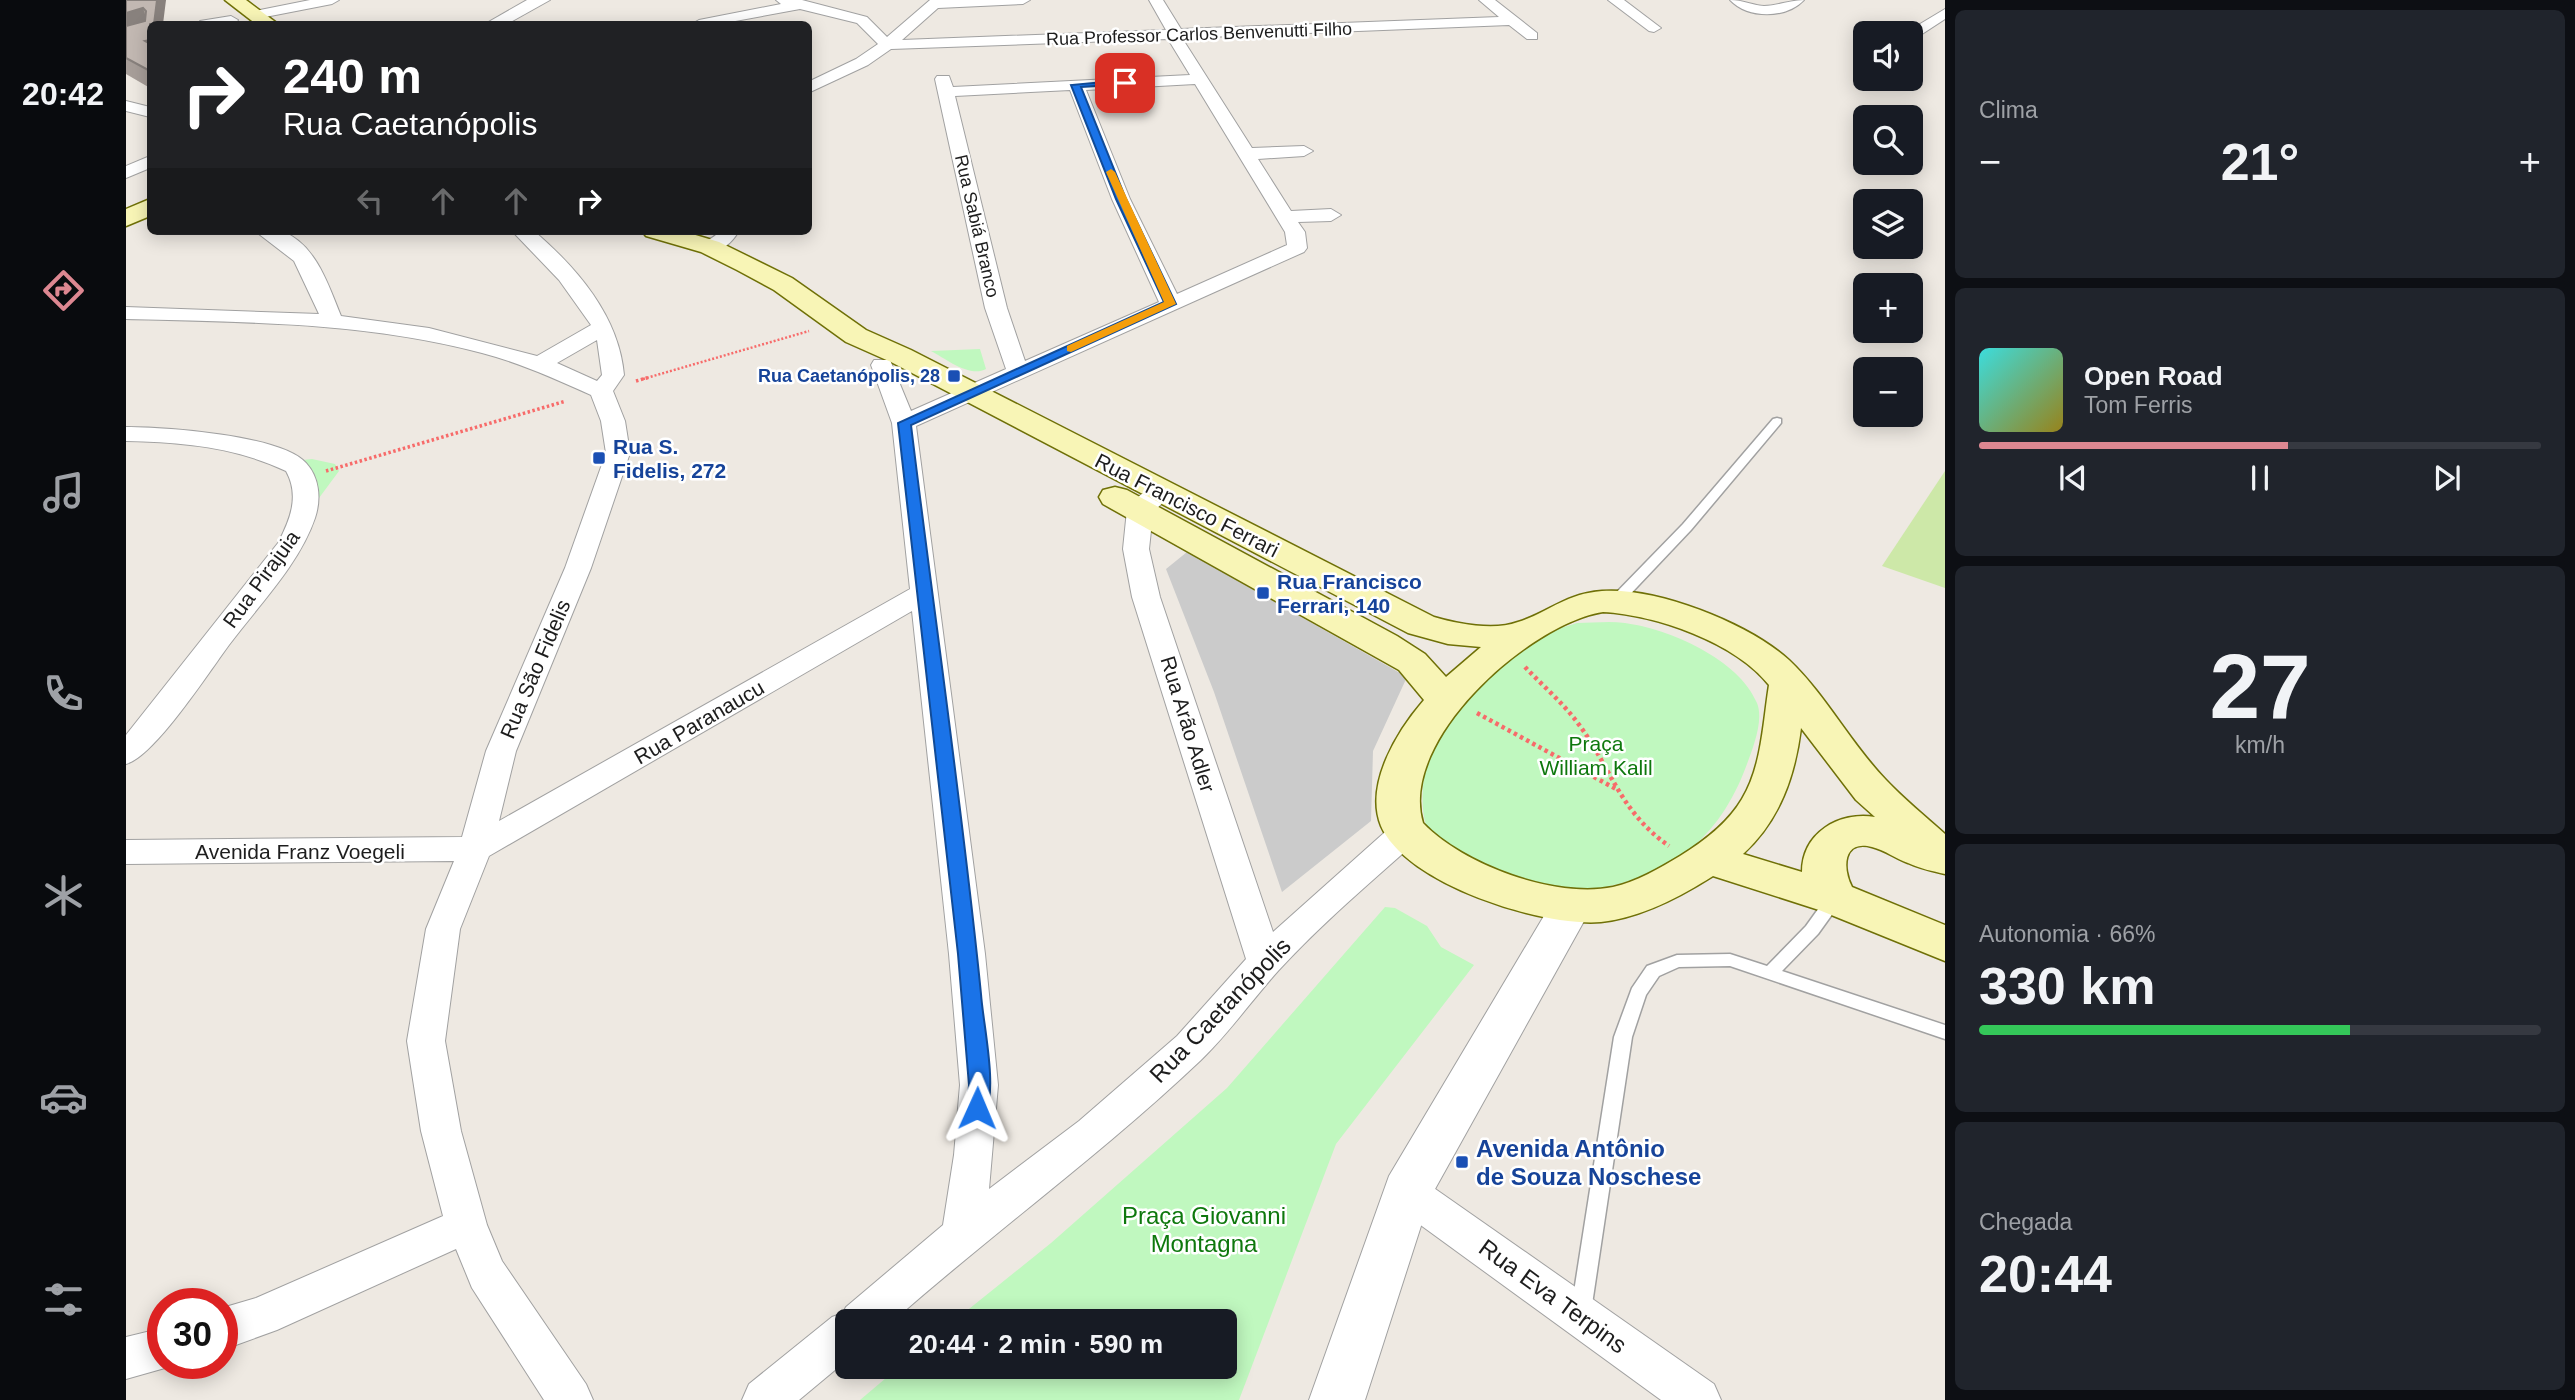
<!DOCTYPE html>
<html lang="pt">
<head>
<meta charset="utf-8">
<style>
  body { margin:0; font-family:Arial,sans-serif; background:#20242c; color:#f1f3f6; height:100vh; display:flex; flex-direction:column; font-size:26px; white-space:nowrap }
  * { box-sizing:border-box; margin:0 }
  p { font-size:23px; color:#9ea1a6 }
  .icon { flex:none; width:38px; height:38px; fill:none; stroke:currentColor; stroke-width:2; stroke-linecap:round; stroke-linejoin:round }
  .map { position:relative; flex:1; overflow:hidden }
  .sheet { display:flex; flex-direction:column; gap:10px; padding:10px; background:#0d0f14; width:630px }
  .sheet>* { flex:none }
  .banner { position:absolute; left:21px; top:21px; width:665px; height:214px; border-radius:10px; box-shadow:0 4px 18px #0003; background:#202124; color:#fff; overflow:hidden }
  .fabs { position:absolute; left:1727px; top:21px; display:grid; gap:14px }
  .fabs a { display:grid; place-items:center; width:70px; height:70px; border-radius:10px; background:#171b24; box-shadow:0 4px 18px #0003; font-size:35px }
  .speed { position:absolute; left:21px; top:1288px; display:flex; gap:14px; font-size:35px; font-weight:700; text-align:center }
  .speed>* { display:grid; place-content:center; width:91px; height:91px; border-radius:50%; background:#171b24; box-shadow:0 4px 18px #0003; line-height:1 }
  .speed .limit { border:10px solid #d22; background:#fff; color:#111 }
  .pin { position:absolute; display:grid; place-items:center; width:60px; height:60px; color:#fff; margin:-30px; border-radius:14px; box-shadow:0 4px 10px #0006 }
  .me { position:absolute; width:77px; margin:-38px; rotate:1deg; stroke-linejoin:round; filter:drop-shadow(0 0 5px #0008) }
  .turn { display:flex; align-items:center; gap:24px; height:147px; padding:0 21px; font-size:32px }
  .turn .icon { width:91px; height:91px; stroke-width:2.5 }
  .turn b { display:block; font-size:49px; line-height:60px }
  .lanes { display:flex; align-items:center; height:66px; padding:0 21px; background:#0003; justify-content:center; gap:35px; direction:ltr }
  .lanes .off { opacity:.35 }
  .big { font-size:52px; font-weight:800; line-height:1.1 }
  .sheet .tile { flex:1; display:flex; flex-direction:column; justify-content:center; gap:10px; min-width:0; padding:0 24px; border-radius:10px; background:#20242c }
  .sheet .dial { align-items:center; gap:0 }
  .dial b { font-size:91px; line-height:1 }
  .song { display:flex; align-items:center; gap:21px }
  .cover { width:84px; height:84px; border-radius:10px; background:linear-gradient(135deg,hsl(180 70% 55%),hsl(50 70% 35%)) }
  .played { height:7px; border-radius:4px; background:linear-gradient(90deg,#dd8791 55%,#363941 55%) }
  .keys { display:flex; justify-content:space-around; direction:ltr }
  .heat { display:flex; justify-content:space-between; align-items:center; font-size:38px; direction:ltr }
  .charge { height:10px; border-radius:5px; background:linear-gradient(90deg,#34c759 66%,#363941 0) }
  .trip { position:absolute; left:709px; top:1309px; width:402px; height:70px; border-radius:10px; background:#171b24; box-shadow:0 4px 18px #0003; font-weight:800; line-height:70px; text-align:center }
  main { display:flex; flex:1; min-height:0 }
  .tab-bar { display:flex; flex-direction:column; width:126px; justify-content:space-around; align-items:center; background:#090b0e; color:#9ea1a6 }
  .tab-bar .icon { width:49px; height:49px }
  .tab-bar .active { color:#dd8791 }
  .tab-bar b { font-size:32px; color:#f1f3f6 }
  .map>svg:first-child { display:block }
  .religious { fill:#cbcbcb }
  .grass { fill:#cde8a8 }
  .park { fill:#c0f8bf }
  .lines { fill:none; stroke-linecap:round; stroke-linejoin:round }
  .service-casing { stroke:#a1a1a1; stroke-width:3 }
  .minor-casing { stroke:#a1a1a1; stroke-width:2 }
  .tertiary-casing { stroke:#a1a1a1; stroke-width:2 }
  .secondary-casing { stroke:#6f7007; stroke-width:3 }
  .path-far2 { stroke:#f76b6a; stroke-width:2.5; stroke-dasharray:2 2; stroke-linecap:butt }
  .path-far1 { stroke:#f76b6a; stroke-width:3.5; stroke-dasharray:2.5 2.5; stroke-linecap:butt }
  .path { stroke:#f76b6a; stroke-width:4.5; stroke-dasharray:3.5 3.5; stroke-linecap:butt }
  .service { fill:#fff; fill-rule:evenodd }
  .minor { fill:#fff; fill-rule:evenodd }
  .tertiary { fill:#fff; fill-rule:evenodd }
  .secondary { fill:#f8f5b6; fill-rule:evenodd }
  .wall { fill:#a79e99 }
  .shaded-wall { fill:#88817d }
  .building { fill:#c2b8b2; stroke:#88817d; stroke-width:2 }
  .route { fill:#1a73e8; stroke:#114b97; stroke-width:2 }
  .slow { fill:#f59e0b }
  .transit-dot { fill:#1a4fb4; stroke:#fff; stroke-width:2.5 }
  .labels { text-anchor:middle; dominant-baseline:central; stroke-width:5; stroke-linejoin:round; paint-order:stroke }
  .far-street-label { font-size:18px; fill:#1d1d1d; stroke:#fff }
  .far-transit-label { font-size:18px; font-weight:bold; fill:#164399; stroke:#fff; text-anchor:end }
  .transit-label { font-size:21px; font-weight:bold; fill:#164399; stroke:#fff; text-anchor:start }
  .street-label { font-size:21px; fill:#1d1d1d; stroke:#fff }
  .park-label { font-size:21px; fill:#0e780d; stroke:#fff }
  .near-street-label { font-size:24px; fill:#1d1d1d; stroke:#fff }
  .near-transit-label { font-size:24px; font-weight:bold; fill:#164399; stroke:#fff; text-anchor:start }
  .near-park-label { font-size:24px; fill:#0e780d; stroke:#fff }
</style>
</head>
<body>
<main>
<nav class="tab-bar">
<b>20:42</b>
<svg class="icon active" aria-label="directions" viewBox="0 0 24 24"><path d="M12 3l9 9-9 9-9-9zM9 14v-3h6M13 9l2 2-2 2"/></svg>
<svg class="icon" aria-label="music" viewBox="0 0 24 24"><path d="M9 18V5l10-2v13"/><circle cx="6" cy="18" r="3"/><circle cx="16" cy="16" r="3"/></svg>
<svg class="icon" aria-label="phone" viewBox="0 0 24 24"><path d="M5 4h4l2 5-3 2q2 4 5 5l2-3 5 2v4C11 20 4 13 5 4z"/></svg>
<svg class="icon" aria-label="climate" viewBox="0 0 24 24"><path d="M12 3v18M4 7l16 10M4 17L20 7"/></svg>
<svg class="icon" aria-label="car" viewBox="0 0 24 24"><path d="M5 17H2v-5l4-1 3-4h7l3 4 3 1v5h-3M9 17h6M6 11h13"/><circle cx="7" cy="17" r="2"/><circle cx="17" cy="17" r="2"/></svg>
<svg class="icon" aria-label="filters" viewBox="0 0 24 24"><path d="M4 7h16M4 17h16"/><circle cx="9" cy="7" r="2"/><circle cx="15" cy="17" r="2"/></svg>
</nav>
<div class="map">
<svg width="1819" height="1400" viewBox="0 0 1819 1400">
  <rect width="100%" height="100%" fill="#eee9e2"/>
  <polygon class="religious" points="1061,552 1281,677 1247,751 1245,821 1156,892 1088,692 1040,569"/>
  <polygon class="grass" points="1819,471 1819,588 1756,566"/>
  <g class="park">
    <path d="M854 349 860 369C844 378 820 359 805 351Z"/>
    <polygon points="186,459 209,464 213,471 193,498 188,480 168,461"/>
    <path d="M1451 623C1466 623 1483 621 1499 623 1543 629 1613 659 1631 703 1638 720 1627 748 1621 764 1593 841 1541 880 1460 890 1440 892 1422 895 1402 891 1383 887 1363 871 1345 862 1335 857 1321 852 1312 845 1281 819 1302 727 1327 702 1347 681 1381 654 1406 638 1418 631 1437 628 1451 623Z"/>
    <polygon points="1259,907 1269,908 1301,926 1315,947 1348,965 1210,1144 1113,1400 734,1400 773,1367 1099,1367 1099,1321 828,1321 925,1243 1101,1088"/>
  </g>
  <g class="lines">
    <defs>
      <g id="service">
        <polygon points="1651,418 1655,419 1655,423 1565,530 1494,605 1484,605 1483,602 1484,599 1557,524 1647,419"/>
        <polygon points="1709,892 1715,894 1717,898 1715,902 1692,934 1656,971 1819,1025 1819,1039 1604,966 1553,967 1533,976 1520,995 1506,1037 1465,1311 1462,1318 1455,1321 1448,1318 1445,1311 1488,1037 1506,988 1521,966 1551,955 1604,954 1641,966 1680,926 1703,894"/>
      </g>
      <g id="minor">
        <polygon points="184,0 213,0 206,4 129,19 122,15 129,11"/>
        <path d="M650 0H676L741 17 761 37 804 0H904L897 4 812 8 776 40 1040 30 1023 0H1037L1055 29 1373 17 1353 0H1369L1411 33V39H1401L1383 25 1056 38 1126 148 1178 146 1187 151 1178 156 1132 159 1165 211 1205 209 1215 215 1205 221 1172 222 1179 232 1181 248 1178 252 790 426 859 954 872 1085 863 1189 953 1121 1051 1036 1120 959 1006 597 997 549 1001 510C1011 496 1026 482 1044 487L1048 492 1027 512 1023 549 1034 597 1147 932 1268 824 1280 820 1292 824 1296 832 1292 840C1244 883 1195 924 1152 971 1126 1000 1103 1033 1075 1060 977 1153 868 1232 767 1321H721V1360L673 1400H616L623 1384 706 1317 717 1313 720 1307 817 1225 828 1155 834 1085 823 954 786 611 363 856 334 929 319 1041 335 1131 361 1225 376 1261 460 1384 467 1400H418L346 1288 330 1249 151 1330 96 1350V1308L130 1298 317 1216 295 1131 281 1041 300 929 328 861 0 864V840L336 837 360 751 439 568 480 453 475 421 465 395C429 379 394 363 356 353 241 322 118 322 0 319V307L193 314 168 261 129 231C138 231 149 229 157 232 190 244 203 287 215 316L303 328 411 356 465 325 433 280 386 231H408C451 268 493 316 498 375L487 391 499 421 504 453 465 568 390 751 373 821 784 589 766 423 745 365 748 360H764L785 411 880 369 859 308 809 79 811 76H823L827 87 1064 75 1042 39 765 49 742 65 682 93V82L730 59 752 44 731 23 674 9 593 24H566L573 20 655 4ZM1069 84 1159 232 1161 245 1051 294 1004 199 960 90ZM944 90 986 199 1033 302 899 361 881 308 829 96ZM471 340 476 375 471 381 431 363Z"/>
        <polygon points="1482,0 1498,0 1535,28 1528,32 1523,31"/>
        <path d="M1604 0C1617 0 1626 5 1638 6 1651 6 1664 0 1678 0 1660 19 1622 19 1604 0Z"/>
        <polygon points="1819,9 1819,19 1790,38 1785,40 1785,33 1779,33"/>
        <polygon points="105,16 112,20 110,23 72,24 74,21"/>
        <polygon points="0,101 24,107 24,117 0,111"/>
        <polygon points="24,156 24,168 0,178 0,166"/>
        <path d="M593 231H613C605 244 593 255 577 251L574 247C579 239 589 239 593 231Z"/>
        <path d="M0 427C38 427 155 435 180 463 194 478 195 500 189 518 173 565 132 606 103 645 83 672 28 757 0 764V735L152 543C164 520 174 496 160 471 109 447 56 442 0 441Z"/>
        <polygon points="1281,1174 1295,1179 1588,1384 1595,1400 1535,1400 1267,1205 1261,1192 1267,1179"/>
        <polygon points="37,1328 37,1363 53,1364 0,1379 0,1337"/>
      </g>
      <g id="tertiary">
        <polygon points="401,0 424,0 381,24 359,24"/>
        <polygon points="1446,889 1461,894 1467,905 1304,1198 1239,1400 1183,1400 1263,1176 1431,894"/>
      </g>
      <g id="secondary">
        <polygon points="99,0 120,0 152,24 130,24"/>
        <polygon points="24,199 24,216 0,226 0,209"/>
        <path d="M516 231H556L593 242 666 278 740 330 785 350 1308 617C1332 624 1368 631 1392 622 1424 612 1438 594 1476 591 1531 587 1622 623 1663 660 1700 695 1725 744 1760 780 1778 799 1799 816 1819 834V874C1806 871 1795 869 1782 863 1770 859 1759 850 1746 847 1717 839 1716 868 1726 887L1819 925V961L1693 910 1587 876C1554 897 1514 918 1475 922 1416 927 1280 884 1255 826 1238 784 1272 730 1298 700L1273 670 977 504 973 497 977 490 989 487 1001 490 1271 636 1299 654 1320 677 1355 647 1322 644 1282 633 765 362 720 342 648 290 611 270 575 252 520 236ZM1477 612C1530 615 1609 642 1643 685 1637 722 1636 766 1616 799 1602 823 1578 841 1554 856 1534 868 1510 882 1487 887 1430 899 1337 865 1297 823 1272 740 1403 624 1477 612ZM1675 728 1730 800 1749 817C1713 811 1676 833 1676 872L1617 854C1654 820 1669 776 1675 728Z"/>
      </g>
    </defs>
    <use href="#service" class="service-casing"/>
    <use href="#minor" class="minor-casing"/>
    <use href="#tertiary" class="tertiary-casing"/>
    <use href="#secondary" class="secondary-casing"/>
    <polyline class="path-far2" points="517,379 683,331"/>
    <g class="path-far1">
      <polyline points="510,381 524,377"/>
      <polyline points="200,471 440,401"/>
    </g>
    <g class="path">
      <path d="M1399 667C1416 685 1436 702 1451 722 1486 768 1492 810 1543 846"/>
      <polyline points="1351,713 1490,789"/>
    </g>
    <use href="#service" class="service"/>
    <use href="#minor" class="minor"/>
    <use href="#tertiary" class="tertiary"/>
    <use href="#secondary" class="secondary"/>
  </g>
  <polygon class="wall" points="0,0 40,0 24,24 24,88 0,74"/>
  <g class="shaded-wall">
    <polygon points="31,0 40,0 37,24 28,24"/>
    <polygon points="17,8 23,27 0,34 0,13"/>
  </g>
  <polygon class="building" points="0,0 31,0 28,24 24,24 24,40 19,41 24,44 24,71 0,58 0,26 19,21 20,11 17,8 0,13"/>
  <path class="route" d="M999 80 1002 84 955 87 1000 199 1050 304 785 425C808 614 836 804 855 994 857 1024 872 1088 859 1115L851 1117 844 1115 841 1108 843 1085 832 954 772 423 1038 302 990 199 945 85Z"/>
  <polygon class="slow" points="985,169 989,172 1050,304 945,352 941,351 941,346 1038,302 980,172"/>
  <g class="transit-dot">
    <rect x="821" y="369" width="14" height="14" rx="3.5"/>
    <rect x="466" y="451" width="14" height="14" rx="3.5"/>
    <rect x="1130" y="586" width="14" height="14" rx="3.5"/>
    <rect x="1329" y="1155" width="14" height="14" rx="3.5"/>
  </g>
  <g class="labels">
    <g class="far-street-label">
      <text transform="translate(1073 34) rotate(-2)">Rua Professor Carlos Benvenutti Filho</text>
      <text transform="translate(851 226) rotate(77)">Rua Sabiá Branco</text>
    </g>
    <g class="far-transit-label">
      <text x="814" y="376">Rua Caetanópolis, 28</text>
    </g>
    <g class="transit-label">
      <text x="487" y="446">Rua S.<tspan x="487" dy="24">Fidelis, 272</tspan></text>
      <text x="1151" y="581">Rua Francisco<tspan x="1151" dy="24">Ferrari, 140</tspan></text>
    </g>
    <g class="street-label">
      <text transform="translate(1061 505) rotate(27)">Rua Francisco Ferrari</text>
      <text transform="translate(135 579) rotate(-54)">Rua Pirajuia</text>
      <text transform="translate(409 669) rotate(-67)">Rua São Fidelis</text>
      <text transform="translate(573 722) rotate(-30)">Rua Paranaucu</text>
      <text transform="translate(1062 724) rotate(73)">Rua Arão Adler</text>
      <text x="174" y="851">Avenida Franz Voegeli</text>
    </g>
    <g class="park-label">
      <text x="1470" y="743">Praça<tspan x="1470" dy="24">William Kalil</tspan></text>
    </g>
    <g class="near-street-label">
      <text transform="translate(1094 1010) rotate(-46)">Rua Caetanópolis</text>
      <text transform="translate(1427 1296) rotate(36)">Rua Eva Terpins</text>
    </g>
    <g class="near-transit-label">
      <text x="1350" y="1148">Avenida Antônio<tspan x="1350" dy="28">de Souza Noschese</tspan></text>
    </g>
    <g class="near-park-label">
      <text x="1078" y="1215">Praça Giovanni<tspan x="1078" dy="28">Montagna</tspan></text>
    </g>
  </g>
</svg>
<div class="fabs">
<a><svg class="icon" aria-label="sound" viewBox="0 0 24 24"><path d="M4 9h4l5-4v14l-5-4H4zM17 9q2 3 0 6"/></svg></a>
<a><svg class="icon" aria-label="search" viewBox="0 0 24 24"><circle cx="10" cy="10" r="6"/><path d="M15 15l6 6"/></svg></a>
<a><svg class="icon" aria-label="layers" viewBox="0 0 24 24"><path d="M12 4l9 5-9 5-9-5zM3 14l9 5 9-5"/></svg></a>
<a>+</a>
<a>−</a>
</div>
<div class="speed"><div class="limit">30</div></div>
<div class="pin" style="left:999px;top:83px;background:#d93025"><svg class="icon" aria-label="arrive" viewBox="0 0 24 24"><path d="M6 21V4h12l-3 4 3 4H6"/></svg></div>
<svg class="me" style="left:851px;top:1108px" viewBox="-20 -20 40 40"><path d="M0-17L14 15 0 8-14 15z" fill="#1a73e8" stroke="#fff" stroke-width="4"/></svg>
<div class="trip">20:44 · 2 min · 590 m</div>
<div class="banner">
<div class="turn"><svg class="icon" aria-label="right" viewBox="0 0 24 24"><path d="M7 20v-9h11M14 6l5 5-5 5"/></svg><div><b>240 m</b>Rua Caetanópolis</div></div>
<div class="lanes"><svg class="icon off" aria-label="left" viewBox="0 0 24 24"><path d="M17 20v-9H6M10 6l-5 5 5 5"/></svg><svg class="icon off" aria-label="ahead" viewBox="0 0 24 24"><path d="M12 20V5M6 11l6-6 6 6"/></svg><svg class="icon off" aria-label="ahead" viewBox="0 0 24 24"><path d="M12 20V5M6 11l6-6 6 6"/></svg><svg class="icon" aria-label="right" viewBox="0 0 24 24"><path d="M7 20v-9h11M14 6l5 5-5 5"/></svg></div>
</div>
</div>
<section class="sheet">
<div class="tile"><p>Clima</p>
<div class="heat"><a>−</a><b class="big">21°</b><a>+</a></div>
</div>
<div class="tile">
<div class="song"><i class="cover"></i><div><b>Open Road</b><p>Tom Ferris</p></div></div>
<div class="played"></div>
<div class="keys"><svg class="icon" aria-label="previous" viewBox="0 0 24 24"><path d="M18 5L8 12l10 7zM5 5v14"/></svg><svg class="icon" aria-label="pause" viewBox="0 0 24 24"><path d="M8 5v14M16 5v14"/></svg><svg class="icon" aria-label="next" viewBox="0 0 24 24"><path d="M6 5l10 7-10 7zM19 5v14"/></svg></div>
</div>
<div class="tile dial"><b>27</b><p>km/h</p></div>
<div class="tile"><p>Autonomia · 66%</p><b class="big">330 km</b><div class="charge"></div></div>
<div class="tile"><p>Chegada</p><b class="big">20:44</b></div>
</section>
</main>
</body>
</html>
